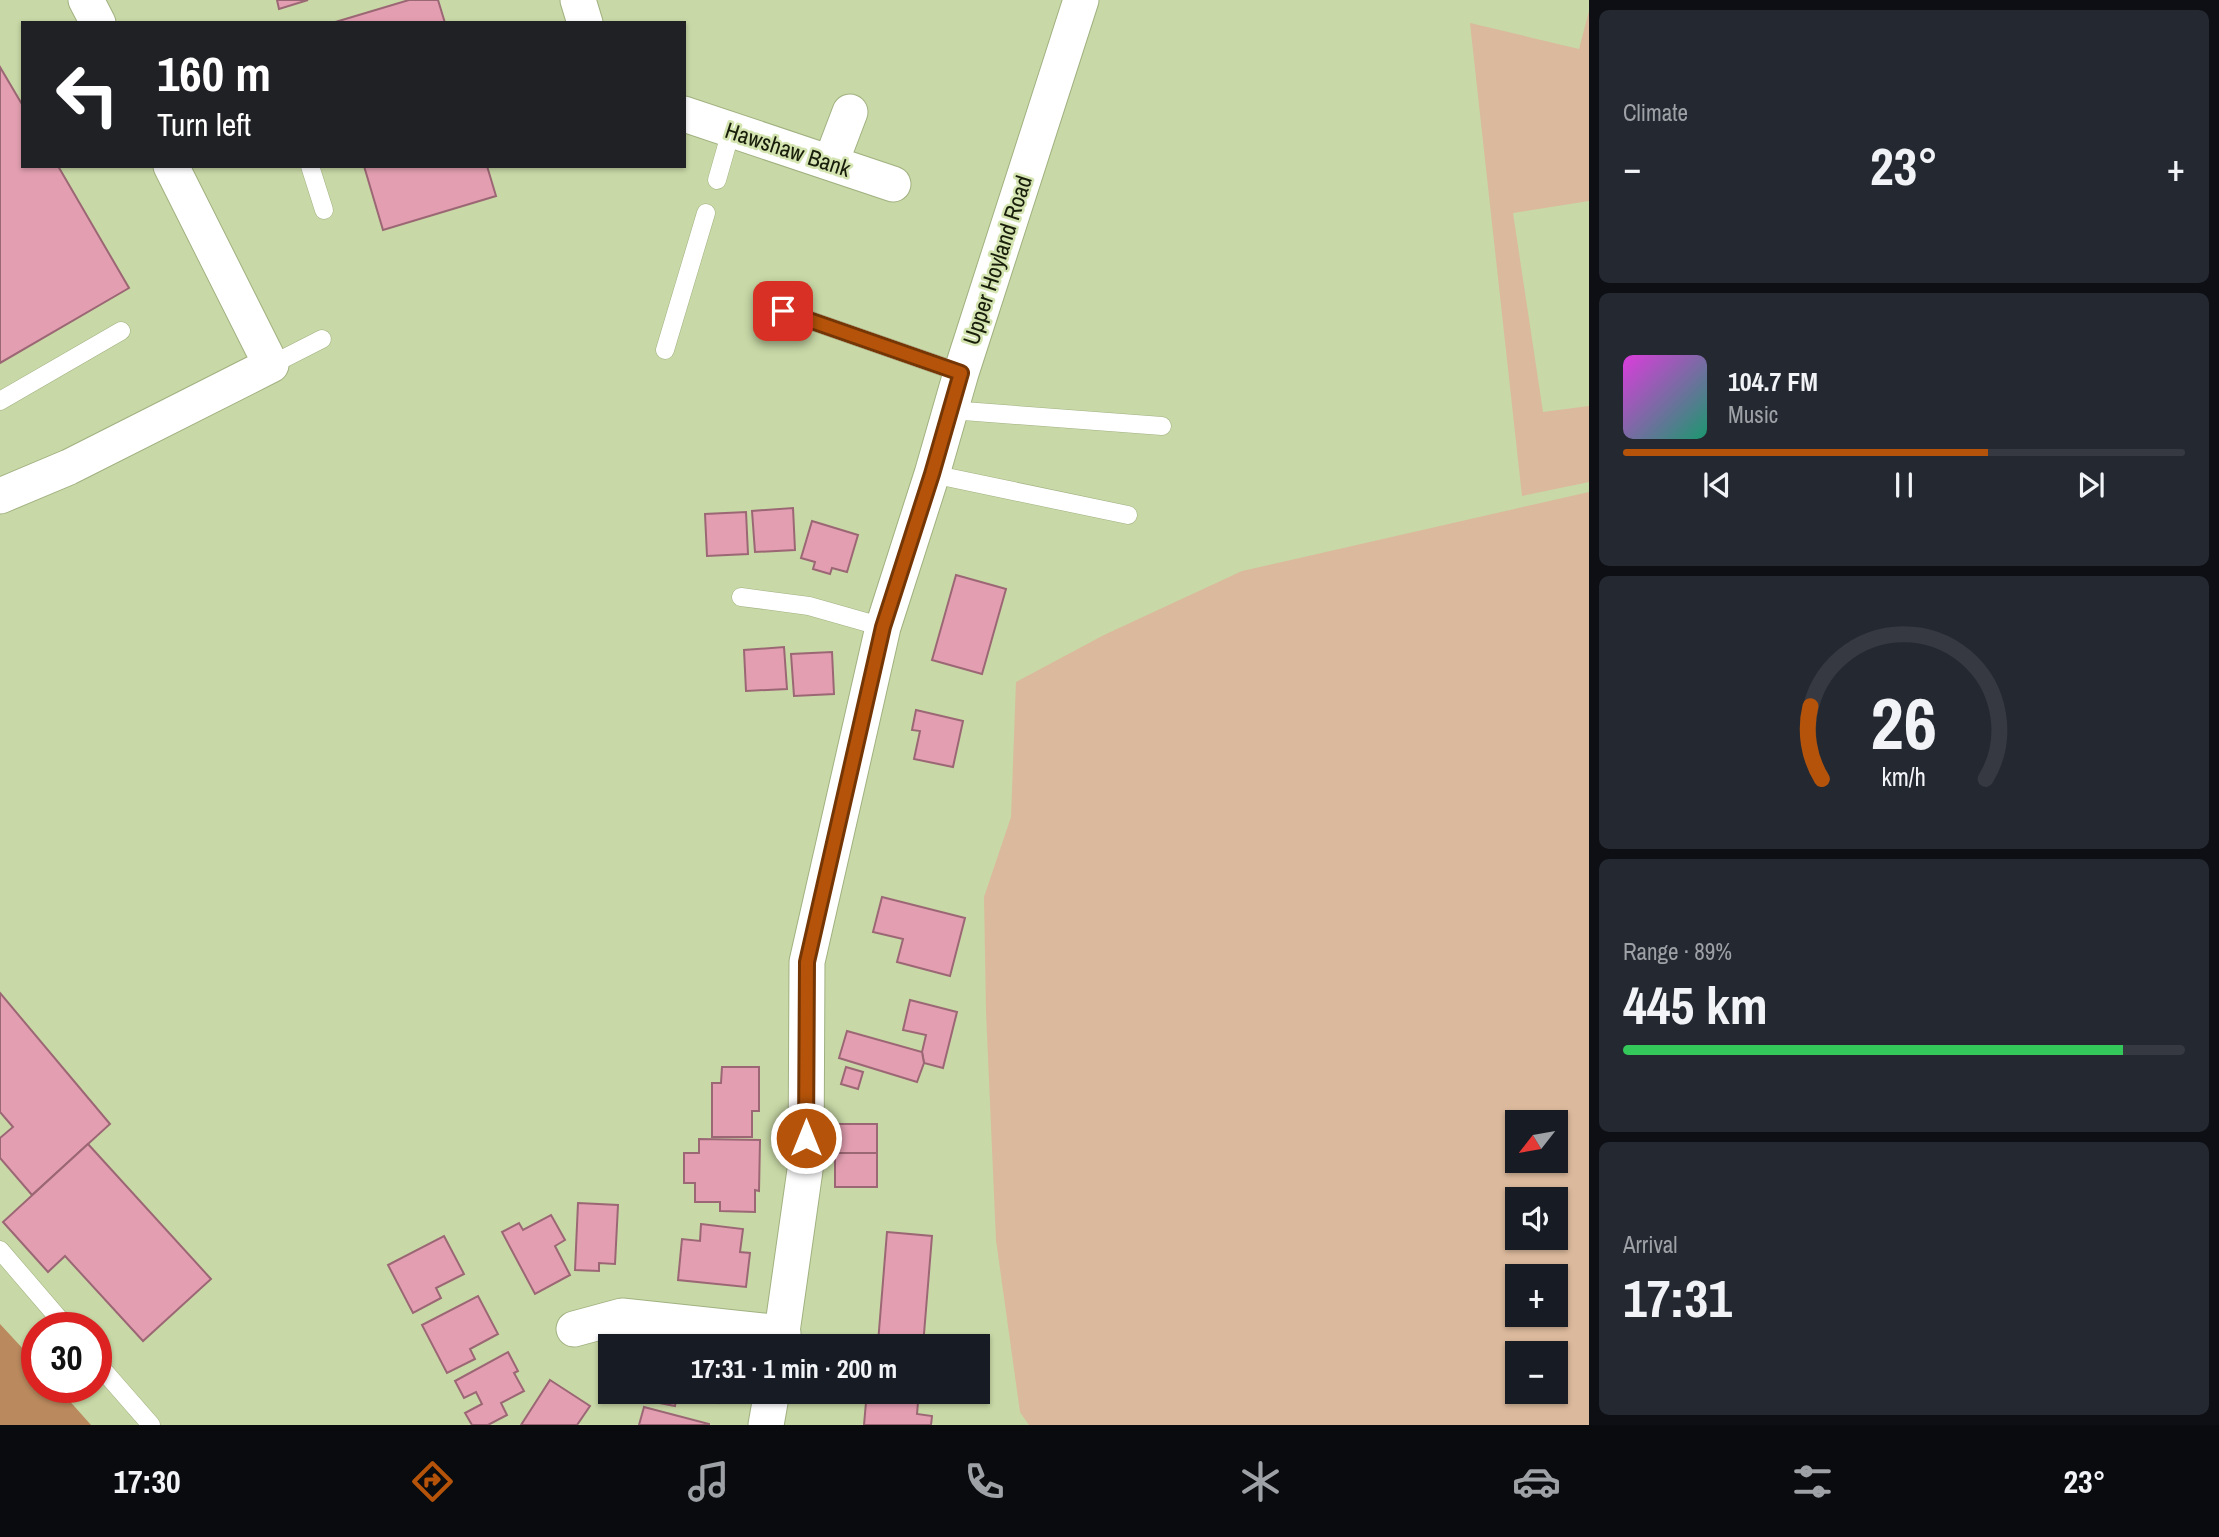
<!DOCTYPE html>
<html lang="en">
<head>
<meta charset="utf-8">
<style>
  body { margin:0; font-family:"Archivo Narrow",sans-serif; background:#242831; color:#f1f3f6; height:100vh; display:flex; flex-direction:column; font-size:26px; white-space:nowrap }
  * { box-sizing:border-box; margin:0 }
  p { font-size:23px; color:#9ea1a6 }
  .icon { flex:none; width:38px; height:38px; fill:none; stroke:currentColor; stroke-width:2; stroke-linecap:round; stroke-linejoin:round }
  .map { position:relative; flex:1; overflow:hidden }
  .side { display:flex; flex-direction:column; gap:10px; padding:10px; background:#0d0f14; width:630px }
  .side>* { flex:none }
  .banner { position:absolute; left:21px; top:21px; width:665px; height:147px; border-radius:0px; box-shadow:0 2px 5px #0004; background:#202124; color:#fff; overflow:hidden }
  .needle { width:46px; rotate:239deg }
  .fabs { position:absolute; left:1505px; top:1110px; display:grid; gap:14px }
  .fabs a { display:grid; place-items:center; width:63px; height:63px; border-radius:0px; background:#171b24; box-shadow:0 2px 5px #0004; font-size:35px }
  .speed { position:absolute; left:21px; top:1312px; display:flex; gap:14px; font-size:35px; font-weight:700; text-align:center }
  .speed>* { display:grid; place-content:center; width:91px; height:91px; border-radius:50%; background:#171b24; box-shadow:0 2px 5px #0004; line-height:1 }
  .speed .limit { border:10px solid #d22; background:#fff; color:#111 }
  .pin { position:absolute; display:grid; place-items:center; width:60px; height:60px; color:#fff; margin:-30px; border-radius:14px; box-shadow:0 4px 10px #0006 }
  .me { position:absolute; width:77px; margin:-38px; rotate:0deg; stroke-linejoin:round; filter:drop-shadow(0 0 5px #0008) }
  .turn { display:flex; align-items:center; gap:24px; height:147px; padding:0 21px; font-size:32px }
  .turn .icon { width:91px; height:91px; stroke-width:2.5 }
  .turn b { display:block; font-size:49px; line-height:60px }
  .big { font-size:52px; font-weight:700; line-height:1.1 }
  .side .widget { flex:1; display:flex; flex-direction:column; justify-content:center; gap:10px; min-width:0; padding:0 24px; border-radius:10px; background:#242831 }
  .side .dial { align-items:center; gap:0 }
  .dial svg { height:182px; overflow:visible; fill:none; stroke:#363941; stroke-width:7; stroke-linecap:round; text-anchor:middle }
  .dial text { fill:#f1f3f6; stroke:none }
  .song { display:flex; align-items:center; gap:21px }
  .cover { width:84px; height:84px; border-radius:10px; background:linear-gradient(135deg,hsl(300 70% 55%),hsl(160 70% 35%)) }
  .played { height:7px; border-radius:4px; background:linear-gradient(90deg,#b45309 65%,#363941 65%) }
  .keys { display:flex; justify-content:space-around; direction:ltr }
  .heat { display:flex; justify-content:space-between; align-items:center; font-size:38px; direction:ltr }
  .charge { height:10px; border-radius:5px; background:linear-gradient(90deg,#34c759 89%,#363941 0) }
  .trip { position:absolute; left:598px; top:1334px; width:392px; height:70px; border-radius:0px; background:#171b24; box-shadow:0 2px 5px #0004; font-weight:700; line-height:70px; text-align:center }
  .menu { display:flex; height:112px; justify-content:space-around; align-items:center; background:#090b0e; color:#9ea1a6 }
  .menu .icon { width:49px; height:49px }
  .menu .on { color:#b45309 }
  .menu b { font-size:32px; color:#f1f3f6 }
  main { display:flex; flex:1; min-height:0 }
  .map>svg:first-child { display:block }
  .green { fill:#dbb99c; fill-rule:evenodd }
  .forest { fill:#ba895e }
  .building { fill:#e39fb1; stroke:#9c6775; stroke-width:2 }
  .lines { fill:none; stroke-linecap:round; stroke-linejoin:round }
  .service-casing { stroke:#a1b180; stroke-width:19 }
  .minor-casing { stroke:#a1b180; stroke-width:37 }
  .service { stroke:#fff; stroke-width:18 }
  .minor { stroke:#fff; stroke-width:35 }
  .route-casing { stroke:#753606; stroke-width:18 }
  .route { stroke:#b45309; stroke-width:12 }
  .labels { text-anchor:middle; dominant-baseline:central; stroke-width:5; stroke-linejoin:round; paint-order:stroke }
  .street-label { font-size:23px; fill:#191e0b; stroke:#d5e5b2 }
</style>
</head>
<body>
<main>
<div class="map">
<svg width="1589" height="1425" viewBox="0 0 1589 1425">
  <rect width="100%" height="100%" fill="#c8d8a6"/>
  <g class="green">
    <polygon points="1589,11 1589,201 1513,213 1543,412 1589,406 1589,482 1522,496 1470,23 1579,49"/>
    <path d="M1589 492V1425H1029L1020 1412 996 1240 986 1011 984 897 1011 817 1016 682 1104 635 1242 571ZM1517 1122H1556V1160H1517ZM1517 1199H1556V1237H1517ZM1517 1276H1556V1314H1517ZM1517 1353H1556V1391H1517Z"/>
  </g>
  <polygon class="forest" points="0,1324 37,1364 37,1388 58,1388 91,1425 0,1425"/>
  <g class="building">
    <polygon points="277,0 308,0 279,9"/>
    <polygon points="409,0 438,0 445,23 332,23"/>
    <polygon points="0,67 23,106 23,166 58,166 129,288 0,363"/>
    <polygon points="364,166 487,166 496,196 383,230"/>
    <polygon points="793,508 795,550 755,552 752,511"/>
    <polygon points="746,512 748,554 707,556 705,514"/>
    <polygon points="812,521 858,535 847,572 832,568 830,574 813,569 815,562 801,558"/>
    <polygon points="956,575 1006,589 982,674 932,660"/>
    <polygon points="784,647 787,689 746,691 744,650"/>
    <polygon points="832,652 834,694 794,696 791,654"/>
    <polygon points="916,710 963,721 953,767 914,759 920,731 912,730"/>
    <polygon points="882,897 965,918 950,976 897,962 903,939 873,932"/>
    <polygon points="0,993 110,1124 32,1195 0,1158 0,1138 13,1127 0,1112"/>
    <polygon points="910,1000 957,1012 943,1068 924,1063 922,1052 926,1035 903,1030"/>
    <polygon points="847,1031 922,1052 924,1063 917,1082 839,1058"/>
    <polygon points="722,1067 759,1067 759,1111 752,1111 752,1137 712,1137 712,1083 721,1083"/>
    <polygon points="846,1067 863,1072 858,1089 841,1084"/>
    <rect x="835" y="1124" width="42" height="29"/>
    <polygon points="699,1139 760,1140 759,1191 755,1190 755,1212 720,1211 720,1202 695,1202 695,1183 684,1183 684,1153 699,1153"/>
    <polygon points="88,1144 211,1279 143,1341 65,1256 48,1272 3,1222"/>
    <rect x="835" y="1153" width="42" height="34"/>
    <polygon points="578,1203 618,1205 615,1264 599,1263 599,1271 575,1270"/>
    <polygon points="551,1215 565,1240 555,1246 570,1275 535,1294 502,1232 519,1223 523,1230"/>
    <polygon points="701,1224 743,1229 740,1252 750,1253 746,1287 678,1280 682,1239 700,1241"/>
    <polygon points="887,1232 932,1236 923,1346 878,1343"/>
    <polygon points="444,1236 464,1274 436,1288 441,1298 413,1313 388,1265"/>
    <polygon points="478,1296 498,1334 470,1349 475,1359 447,1373 422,1325"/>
    <polygon points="508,1352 518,1371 514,1373 524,1391 501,1403 507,1415 488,1425 472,1425 465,1413 482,1404 476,1392 464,1398 455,1381"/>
    <polygon points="550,1380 590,1406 577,1425 521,1425"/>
    <polygon points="651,1391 720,1391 718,1403 677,1395 675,1406 649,1401"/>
    <polygon points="867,1391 919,1391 917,1414 932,1416 931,1425 864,1425"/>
    <polygon points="644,1407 709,1424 709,1425 639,1425"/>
  </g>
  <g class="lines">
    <defs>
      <g id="service">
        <polyline points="310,166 324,210"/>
        <polyline points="717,180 731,131"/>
        <polyline points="783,311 961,373"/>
        <polyline points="665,350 706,213"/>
        <polyline points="271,365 322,339"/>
        <polyline points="0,401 121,331"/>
        <polyline points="950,410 1162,426"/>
        <polyline points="932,474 1128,515"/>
        <polyline points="741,597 809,606 883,627"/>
        <polyline points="0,1250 67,1328"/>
        <polyline points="96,1362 151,1425"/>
      </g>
      <g id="minor">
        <polyline points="86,0 98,23"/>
        <polyline points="578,0 585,23"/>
        <polyline points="684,114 893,184"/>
        <polyline points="831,162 850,112"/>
        <polyline points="0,496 69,467 271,365 171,166"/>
        <polyline points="574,1329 622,1316 783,1333"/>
        <polyline points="780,1346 806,1163 807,962 883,627 932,474 961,373 1081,0"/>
        <polyline points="766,1425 772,1391"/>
      </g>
    </defs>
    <use href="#service" class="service-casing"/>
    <use href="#minor" class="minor-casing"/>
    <use href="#service" class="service"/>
    <use href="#minor" class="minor"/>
  </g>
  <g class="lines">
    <defs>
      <polyline id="route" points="783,311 961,373 932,474 883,627 807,962 806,1138"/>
    </defs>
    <use href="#route" class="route-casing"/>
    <use href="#route" class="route"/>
  </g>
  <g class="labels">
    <g class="street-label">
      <text transform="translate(788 149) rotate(18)">Hawshaw Bank</text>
      <text transform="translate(997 260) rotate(-72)">Upper Hoyland Road</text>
    </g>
  </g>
</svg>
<div class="fabs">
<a><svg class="needle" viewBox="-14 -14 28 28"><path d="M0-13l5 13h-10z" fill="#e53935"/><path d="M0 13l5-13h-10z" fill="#9ea1a6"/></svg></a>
<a><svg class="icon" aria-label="sound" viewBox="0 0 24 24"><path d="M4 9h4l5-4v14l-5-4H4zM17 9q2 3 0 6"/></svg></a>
<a>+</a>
<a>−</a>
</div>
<div class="speed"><div class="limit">30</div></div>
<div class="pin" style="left:783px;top:311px;background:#d93025"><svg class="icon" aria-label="arrive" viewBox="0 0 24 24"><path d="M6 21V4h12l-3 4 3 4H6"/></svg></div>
<svg class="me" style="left:806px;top:1138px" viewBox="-20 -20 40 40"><circle r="17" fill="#b45309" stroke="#fff" stroke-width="3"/><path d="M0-11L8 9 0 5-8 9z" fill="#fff"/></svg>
<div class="trip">17:31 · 1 min · 200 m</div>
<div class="banner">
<div class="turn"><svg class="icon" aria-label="left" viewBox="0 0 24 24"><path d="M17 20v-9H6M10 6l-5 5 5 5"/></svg><div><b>160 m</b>Turn left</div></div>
</div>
</div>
<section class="side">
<div class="widget"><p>Climate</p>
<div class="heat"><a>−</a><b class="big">23°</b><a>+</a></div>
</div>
<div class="widget">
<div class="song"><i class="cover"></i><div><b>104.7 FM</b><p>Music</p></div></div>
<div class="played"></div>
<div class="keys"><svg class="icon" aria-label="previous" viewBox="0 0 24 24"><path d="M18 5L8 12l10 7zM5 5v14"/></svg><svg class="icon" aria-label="pause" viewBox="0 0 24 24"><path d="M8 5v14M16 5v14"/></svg><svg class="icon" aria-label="next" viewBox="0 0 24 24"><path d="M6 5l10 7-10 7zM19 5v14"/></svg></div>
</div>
<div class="widget dial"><svg viewBox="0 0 100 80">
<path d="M14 69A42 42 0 1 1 86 69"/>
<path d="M14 69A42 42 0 0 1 9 37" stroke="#b45309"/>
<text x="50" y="56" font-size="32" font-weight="700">26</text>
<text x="50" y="72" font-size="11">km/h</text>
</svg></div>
<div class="widget"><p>Range · 89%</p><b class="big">445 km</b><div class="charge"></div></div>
<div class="widget"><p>Arrival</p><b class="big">17:31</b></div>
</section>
</main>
<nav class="menu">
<b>17:30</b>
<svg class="icon on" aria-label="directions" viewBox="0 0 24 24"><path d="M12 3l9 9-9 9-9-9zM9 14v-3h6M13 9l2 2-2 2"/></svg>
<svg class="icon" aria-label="music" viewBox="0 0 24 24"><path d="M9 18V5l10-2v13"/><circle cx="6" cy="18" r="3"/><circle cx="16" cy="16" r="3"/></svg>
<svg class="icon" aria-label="phone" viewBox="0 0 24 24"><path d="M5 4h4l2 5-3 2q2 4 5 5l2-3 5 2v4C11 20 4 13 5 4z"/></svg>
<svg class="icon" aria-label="climate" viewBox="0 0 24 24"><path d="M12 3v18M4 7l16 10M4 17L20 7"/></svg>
<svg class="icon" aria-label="car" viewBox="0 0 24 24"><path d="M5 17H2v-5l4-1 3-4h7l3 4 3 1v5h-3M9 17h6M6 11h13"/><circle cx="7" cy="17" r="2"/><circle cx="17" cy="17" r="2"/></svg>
<svg class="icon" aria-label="filters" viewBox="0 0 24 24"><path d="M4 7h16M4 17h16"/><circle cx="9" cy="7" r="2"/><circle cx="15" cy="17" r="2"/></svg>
<b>23°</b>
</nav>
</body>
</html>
